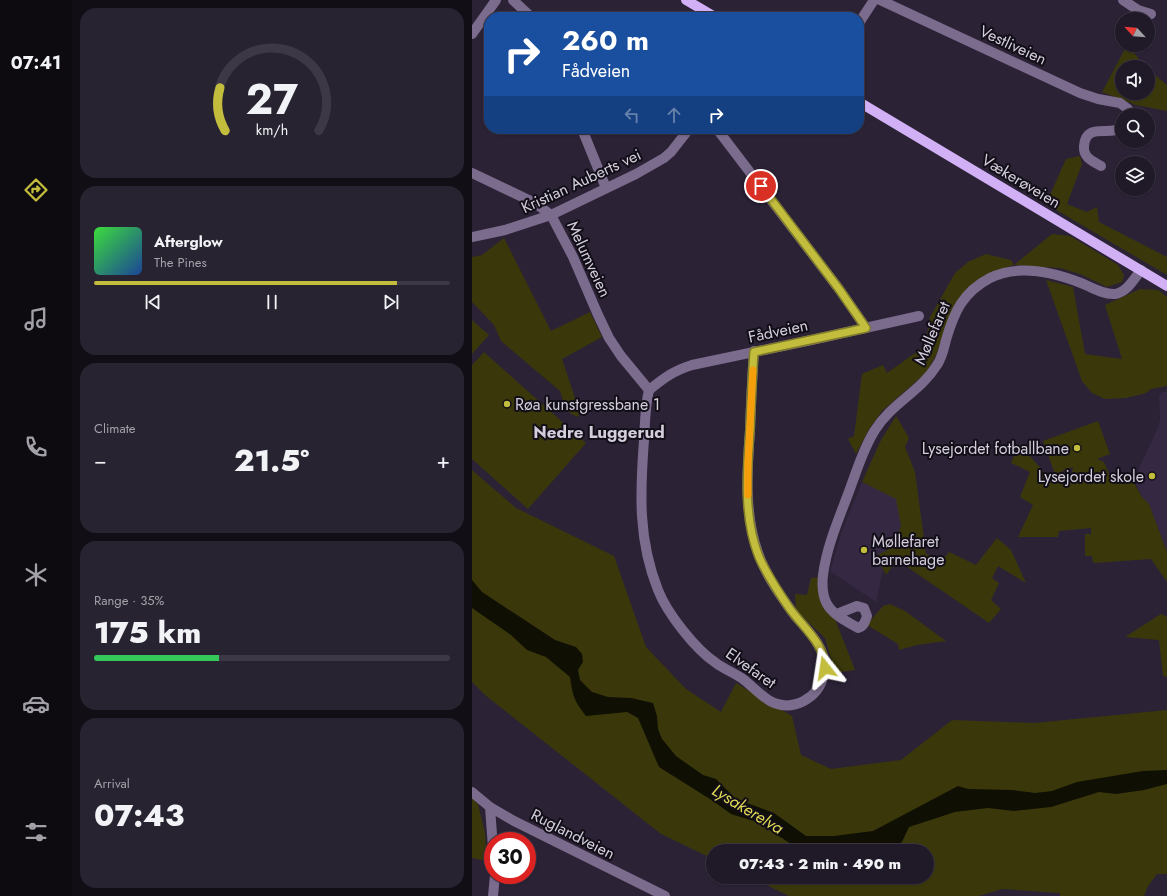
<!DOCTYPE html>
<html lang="en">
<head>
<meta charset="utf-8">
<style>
  body { margin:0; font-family:Jost,sans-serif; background:#282330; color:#f1f3f6; height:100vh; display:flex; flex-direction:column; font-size:15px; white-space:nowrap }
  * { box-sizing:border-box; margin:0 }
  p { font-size:13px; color:#a2a1a8 }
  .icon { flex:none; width:22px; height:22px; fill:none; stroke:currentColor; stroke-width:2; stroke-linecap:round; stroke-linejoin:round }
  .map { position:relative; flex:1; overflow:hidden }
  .sheet { display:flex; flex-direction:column; gap:8px; padding:8px; background:#120e16; width:400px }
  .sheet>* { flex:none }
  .top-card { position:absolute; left:12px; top:12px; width:380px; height:122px; border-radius:16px; box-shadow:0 1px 3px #0004,0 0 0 1px #3d3845; background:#1a4fa0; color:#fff; overflow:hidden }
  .needle { width:26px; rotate:296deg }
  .controls { position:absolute; left:643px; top:12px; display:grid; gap:8px }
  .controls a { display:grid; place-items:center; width:40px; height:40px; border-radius:50%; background:#201a28; box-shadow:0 1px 3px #0004,0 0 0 1px #3d3845; font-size:20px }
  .speed { position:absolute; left:12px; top:832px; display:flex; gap:8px; font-size:20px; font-weight:700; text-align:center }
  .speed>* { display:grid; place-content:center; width:52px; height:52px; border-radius:50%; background:#201a28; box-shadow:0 1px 3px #0004,0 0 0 1px #3d3845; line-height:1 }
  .speed .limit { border:6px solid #d22; background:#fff; color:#111 }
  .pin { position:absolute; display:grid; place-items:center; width:34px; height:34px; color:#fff; margin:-17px; border:2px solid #fff; border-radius:50%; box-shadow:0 1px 4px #0007 }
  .me { position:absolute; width:44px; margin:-22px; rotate:345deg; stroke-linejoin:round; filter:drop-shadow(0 0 3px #0008) }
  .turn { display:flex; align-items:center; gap:14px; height:84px; padding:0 12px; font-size:18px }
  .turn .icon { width:52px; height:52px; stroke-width:2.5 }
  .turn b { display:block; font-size:28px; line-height:34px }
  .lanes { display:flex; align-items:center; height:38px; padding:0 12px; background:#0003; justify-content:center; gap:20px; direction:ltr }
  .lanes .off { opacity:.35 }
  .big { font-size:30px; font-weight:800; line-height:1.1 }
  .sheet .card { flex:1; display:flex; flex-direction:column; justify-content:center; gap:6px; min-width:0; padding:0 14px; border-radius:16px; background:#282330 }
  .sheet .dial { align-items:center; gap:0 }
  .dial svg { height:104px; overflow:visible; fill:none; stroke:#3d3845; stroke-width:7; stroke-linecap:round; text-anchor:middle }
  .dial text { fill:#f1f3f6; stroke:none }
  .song { display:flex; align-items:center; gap:12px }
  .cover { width:48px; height:48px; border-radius:6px; background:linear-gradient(135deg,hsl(120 70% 55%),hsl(220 70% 35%)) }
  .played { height:4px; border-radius:2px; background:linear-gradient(90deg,#c3bd3e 85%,#3d3845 85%) }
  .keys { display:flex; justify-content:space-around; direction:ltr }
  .heat { display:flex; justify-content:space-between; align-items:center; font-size:22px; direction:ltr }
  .charge { height:6px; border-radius:3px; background:linear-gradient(90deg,#34c759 35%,#3d3845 0) }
  .trip { position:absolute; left:234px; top:844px; width:228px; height:40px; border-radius:20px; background:#201a28; box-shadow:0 1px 3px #0004,0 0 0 1px #3d3845; font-weight:800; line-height:40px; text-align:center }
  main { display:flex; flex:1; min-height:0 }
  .menu { display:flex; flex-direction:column; width:72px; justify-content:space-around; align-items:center; background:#0d0a10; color:#a2a1a8 }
  .menu .icon { width:28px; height:28px }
  .menu .selected { color:#c3bd3e }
  .menu b { font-size:18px; color:#f1f3f6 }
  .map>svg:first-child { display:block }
  .built { fill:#352842 }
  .green { fill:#3a380b }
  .water { fill:#0f0f04 }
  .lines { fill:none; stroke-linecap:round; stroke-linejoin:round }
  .minor { stroke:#7b6b8d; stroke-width:10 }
  .major { stroke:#d1b0f6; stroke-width:10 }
  .route-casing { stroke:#7f7b28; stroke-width:10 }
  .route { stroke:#c3bd3e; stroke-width:7 }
  .slow { stroke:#f59e0b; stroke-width:7 }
  .poi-dot { fill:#c3bd3e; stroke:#120e17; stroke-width:1.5 }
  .labels { text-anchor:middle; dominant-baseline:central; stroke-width:4; stroke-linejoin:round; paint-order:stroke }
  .street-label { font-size:16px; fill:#d4cedc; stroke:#120e17 }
  .poi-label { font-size:16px; fill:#d4cedc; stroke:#120e17; text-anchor:start }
  .neighbourhood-label { font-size:17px; font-weight:bold; fill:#d4cedc; stroke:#120e17 }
  .water-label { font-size:17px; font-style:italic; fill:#e1da56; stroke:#120e17 }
</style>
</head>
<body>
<main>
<nav class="menu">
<b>07:41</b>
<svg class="icon selected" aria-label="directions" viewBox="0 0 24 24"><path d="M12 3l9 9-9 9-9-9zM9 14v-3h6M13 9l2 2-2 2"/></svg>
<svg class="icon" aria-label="music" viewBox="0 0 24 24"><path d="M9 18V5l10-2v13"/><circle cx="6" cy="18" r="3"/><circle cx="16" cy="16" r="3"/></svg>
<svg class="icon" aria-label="phone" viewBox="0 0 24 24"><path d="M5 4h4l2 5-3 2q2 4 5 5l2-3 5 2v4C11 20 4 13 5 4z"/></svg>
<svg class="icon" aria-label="climate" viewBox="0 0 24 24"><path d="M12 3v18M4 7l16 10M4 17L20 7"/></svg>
<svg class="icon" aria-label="car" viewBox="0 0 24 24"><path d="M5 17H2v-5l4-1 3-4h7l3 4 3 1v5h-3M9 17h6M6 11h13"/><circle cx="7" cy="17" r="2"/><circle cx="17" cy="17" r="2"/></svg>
<svg class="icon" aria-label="filters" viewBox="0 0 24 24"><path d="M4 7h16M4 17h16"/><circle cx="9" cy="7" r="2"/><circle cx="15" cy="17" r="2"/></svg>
</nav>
<section class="sheet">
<div class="card dial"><svg viewBox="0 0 100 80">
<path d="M14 69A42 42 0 1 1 86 69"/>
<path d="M14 69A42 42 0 0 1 10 36" stroke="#c3bd3e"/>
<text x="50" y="56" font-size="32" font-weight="700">27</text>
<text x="50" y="72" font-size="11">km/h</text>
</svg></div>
<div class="card">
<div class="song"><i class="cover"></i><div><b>Afterglow</b><p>The Pines</p></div></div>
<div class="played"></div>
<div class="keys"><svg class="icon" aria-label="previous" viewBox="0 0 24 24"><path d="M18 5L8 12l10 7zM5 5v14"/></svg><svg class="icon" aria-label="pause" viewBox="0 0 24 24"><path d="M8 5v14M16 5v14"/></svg><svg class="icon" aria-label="next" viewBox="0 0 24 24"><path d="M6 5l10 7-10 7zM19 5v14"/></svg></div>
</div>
<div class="card"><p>Climate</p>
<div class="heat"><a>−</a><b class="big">21.5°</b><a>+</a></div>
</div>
<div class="card"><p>Range · 35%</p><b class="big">175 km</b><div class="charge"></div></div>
<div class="card"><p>Arrival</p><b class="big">07:43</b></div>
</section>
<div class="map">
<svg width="695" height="896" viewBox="0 0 695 896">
  <rect width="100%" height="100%" fill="#2b2236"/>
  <g class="built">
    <polygon points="690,392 695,392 695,552 677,504 670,497 663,482 668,466 685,430 688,420 687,396"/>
    <polygon points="390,482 424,498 432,525 410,574 404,602 358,571 371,528"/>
  </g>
  <g class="green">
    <polygon points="655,45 656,45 673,67 650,67 650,93 676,93 676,69 695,85 695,111 664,105 630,92"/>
    <polygon points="608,156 610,164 595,204 615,212 625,207 627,222 695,257 695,275 574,204 594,159"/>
    <polygon points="580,234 598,236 646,265 652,275 650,282 635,287 608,274 588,268 541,265 515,275 473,330 465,353 455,372 410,411 396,431 384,454 376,439 382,436 390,374 411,365 415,373 453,346 458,317 483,273 496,262 514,254 539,260 542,265"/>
    <polygon points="32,238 79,331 118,312 130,337 90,359 102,395 107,415 106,417 99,414 93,407 88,391 29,341 22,325 0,302 0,257 10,255"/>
    <polygon points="574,280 601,287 613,354 650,359 633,305 668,289 686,290 695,297 695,386 679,389 674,393 654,398 633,399 620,393 610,381"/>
    <polygon points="0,320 17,335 0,354"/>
    <polygon points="12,352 114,443 56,509 0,459 0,365"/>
    <polygon points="424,416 437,438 433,447 443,472 454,554 472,558 477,552 504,565 525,538 539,550 554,583 526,566 520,578 527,583 519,600 529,609 517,623 425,560 414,575 404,556 421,547 429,526 424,499 390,482 409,440"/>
    <polygon points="626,421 638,454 625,459 632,462 638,476 652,473 660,479 670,497 677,504 695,552 695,582 679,559 621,563 620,556 613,556 613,534 619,534 619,528 587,531 586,537 546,537 561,505 548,497 558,472 539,463 547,444 580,481 599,479 601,467 583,474 571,441"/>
    <polygon points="0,470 44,508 142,556 174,647 214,689 249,712 264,683 320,716 329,755 359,769 429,760 480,720 562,723 695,710 695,874 685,874 676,886 672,896 588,896 588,893 530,889 507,896 317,896 278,877 455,877 455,851 241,851 241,859 189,834 13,695 0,682"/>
    <polygon points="348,577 363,619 383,670 363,673 353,638 324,611 323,594 335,595 339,578"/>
    <polygon points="418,604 433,611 474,641 445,645 427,650 426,644 395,625 411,606"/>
    <polygon points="689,614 695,617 695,677 691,676 687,640 653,637"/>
    <polygon points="0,798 6,804 13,833 15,861 0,858"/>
  </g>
  <path class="water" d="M0 580 10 592 83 640 104 647 110 654 111 662 106 670 108 680 120 692 136 697 159 698 181 703 185 716 186 729 190 739 204 756 231 775 244 779 264 799 302 813 334 836H362L401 831 486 786 496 789 541 790 563 793 580 791 605 782 671 771 695 770V784L672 790 644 794 627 792 579 807 542 811 516 808 483 812 437 827 430 842 417 851H330L285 822 259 814 241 801 187 767 166 718 155 712 114 716C102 700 101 697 98 677L74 657 55 650 39 635 0 608Z"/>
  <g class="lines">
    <g class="minor">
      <polyline points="41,0 59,17"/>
      <polyline points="408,0 608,93 626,99 648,103 656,109 657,115"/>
      <polyline points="651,0 666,10 679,14"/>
      <polyline points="387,23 402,0"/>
      <polyline points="0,34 24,0"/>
      <polyline points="110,129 134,188"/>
      <polyline points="245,129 367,289 394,328"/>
      <path d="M629 166C621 161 611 158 612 146 614 122 637 136 650 128"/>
      <polyline points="0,173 63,203 79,215 101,257 126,315 137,338 149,356 177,390"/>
      <polyline points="0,237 33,230 79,215 164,174 192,158 199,152 217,129"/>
      <path d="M177 390C173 406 173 423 172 440 168 493 166 540 186 590 195 613 223 649 244 663 252 669 262 673 271 679 280 686 288 695 298 701 321 713 347 698 352 674 354 668 354 661 351 655 346 641 334 628 324 617 310 598 294 576 286 553 272 513 275 471 278 430 279 404 280 377 282 351"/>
      <path d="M177 390C192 378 201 371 220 365L335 341 447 316"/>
      <path d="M365 614 385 606 392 608 395 616C393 622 392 626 386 628 376 622 361 615 355 604 350 595 350 584 351 575 355 544 369 514 379 486 386 467 392 447 403 430 419 404 449 391 465 365 470 358 472 348 474 340 482 312 491 292 518 278 546 264 581 272 609 283 619 287 631 295 643 294 655 292 662 279 669 270"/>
      <polyline points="0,792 18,807 42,821 193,896"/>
      <polyline points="18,807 21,848"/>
      <polyline points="21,896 23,875"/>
    </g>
    <g class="major">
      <polyline points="214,0 243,17"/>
      <polyline points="387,102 695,286"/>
    </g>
  </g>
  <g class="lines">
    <defs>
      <path id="route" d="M289 186 367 289 394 328 282 352C280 378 279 404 278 430 275 472 271 517 287 557 295 575 307 593 318 609 331 627 353 644 353 668"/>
    </defs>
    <use href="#route" class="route-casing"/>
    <use href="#route" class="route"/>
    <polyline class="slow" points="276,495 276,463 281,370"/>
  </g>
  <g class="poi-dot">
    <circle cx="35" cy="404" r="4"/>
    <circle cx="605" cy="448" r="4"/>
    <circle cx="680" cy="476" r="4"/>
    <circle cx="392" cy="550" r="4"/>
  </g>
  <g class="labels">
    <g class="street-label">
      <text transform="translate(541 45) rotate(25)">Vestliveien</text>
      <text transform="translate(109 181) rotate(-25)">Kristian Auberts vei</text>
      <text transform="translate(549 181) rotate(31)">Vækerøveien</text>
      <text transform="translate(117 259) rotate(65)">Melumveien</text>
      <text transform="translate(306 331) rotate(-12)">Fådveien</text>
      <text transform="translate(460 333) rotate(-67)">Møllefaret</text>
      <text transform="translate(279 668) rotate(35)">Elvefaret</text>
      <text transform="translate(101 834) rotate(27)">Ruglandveien</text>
    </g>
    <g class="poi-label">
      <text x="43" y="404">Røa kunstgressbane 1</text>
      <text x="597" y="448" text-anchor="end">Lysejordet fotballbane</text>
      <text x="672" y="476" text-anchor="end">Lysejordet skole</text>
      <text x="400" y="541">Møllefaret<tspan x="400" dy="18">barnehage</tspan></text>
    </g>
    <g class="neighbourhood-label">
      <text x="127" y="432">Nedre Luggerud</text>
    </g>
    <g class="water-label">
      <text transform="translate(276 809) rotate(31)">Lysakerelva</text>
    </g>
  </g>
</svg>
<div class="controls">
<a><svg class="needle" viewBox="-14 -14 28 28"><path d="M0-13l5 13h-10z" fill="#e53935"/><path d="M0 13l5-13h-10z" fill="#a2a1a8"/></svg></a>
<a><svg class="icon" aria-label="sound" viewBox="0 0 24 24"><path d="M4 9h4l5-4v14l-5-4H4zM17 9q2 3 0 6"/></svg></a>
<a><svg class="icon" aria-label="search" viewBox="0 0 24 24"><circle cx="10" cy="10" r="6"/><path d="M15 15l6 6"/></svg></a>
<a><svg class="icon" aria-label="layers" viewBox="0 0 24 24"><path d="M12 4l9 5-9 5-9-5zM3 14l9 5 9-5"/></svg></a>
</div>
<div class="speed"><div class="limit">30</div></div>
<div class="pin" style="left:289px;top:186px;background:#d93025"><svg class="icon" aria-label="arrive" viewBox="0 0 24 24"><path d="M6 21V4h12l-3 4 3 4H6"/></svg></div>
<svg class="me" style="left:353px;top:668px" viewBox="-20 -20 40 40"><path d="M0-17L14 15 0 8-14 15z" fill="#c3bd3e" stroke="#fff" stroke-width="4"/></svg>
<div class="trip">07:43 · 2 min · 490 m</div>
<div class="top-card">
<div class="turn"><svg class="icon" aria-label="right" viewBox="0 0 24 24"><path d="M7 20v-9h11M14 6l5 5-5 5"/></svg><div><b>260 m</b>Fådveien</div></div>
<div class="lanes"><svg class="icon off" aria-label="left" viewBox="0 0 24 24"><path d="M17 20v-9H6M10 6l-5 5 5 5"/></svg><svg class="icon off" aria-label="ahead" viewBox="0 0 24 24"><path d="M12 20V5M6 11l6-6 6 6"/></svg><svg class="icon" aria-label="right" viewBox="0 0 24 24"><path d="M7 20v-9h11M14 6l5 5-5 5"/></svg></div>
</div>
</div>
</main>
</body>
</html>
